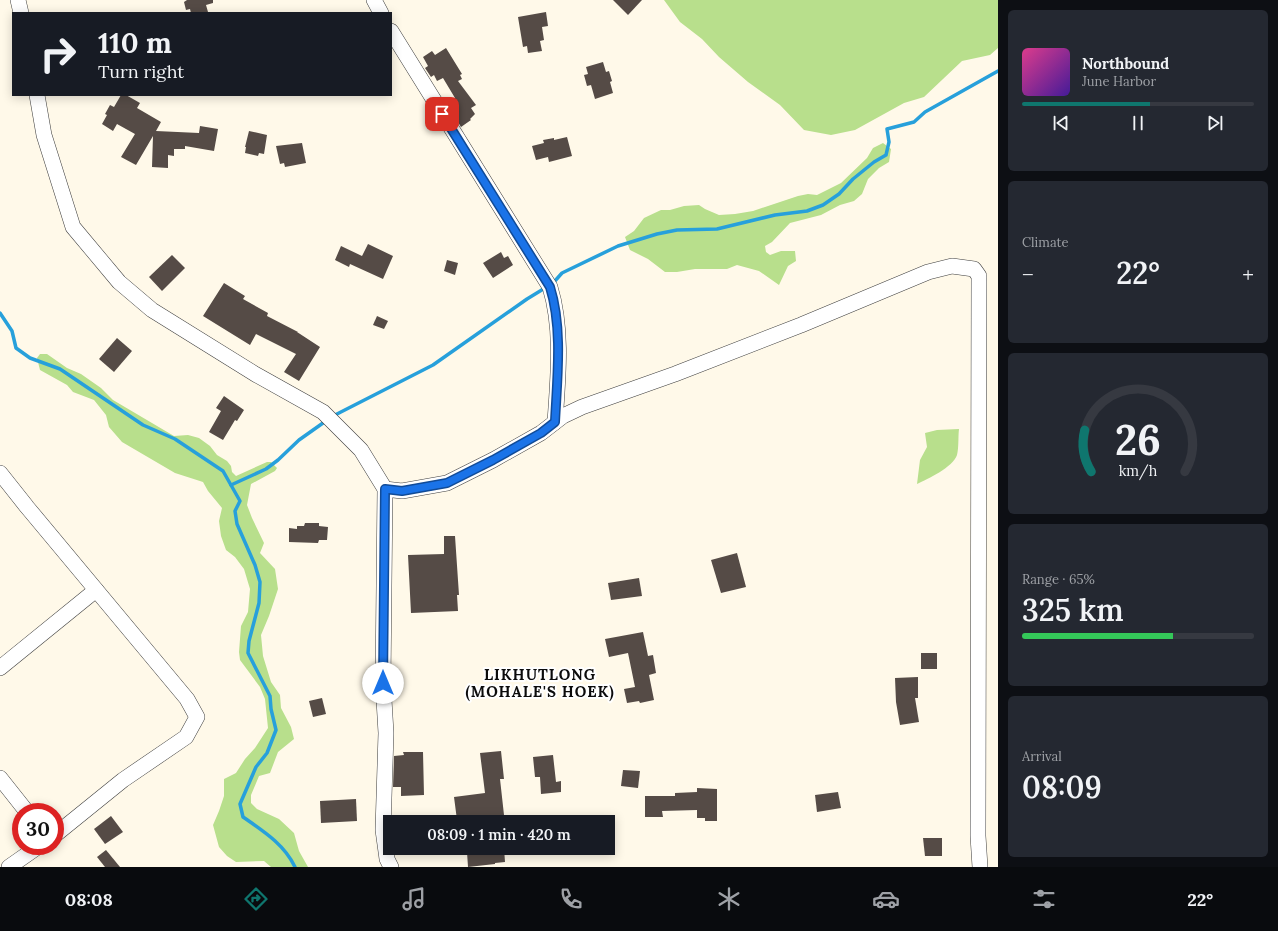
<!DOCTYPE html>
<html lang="en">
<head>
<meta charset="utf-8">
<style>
  body { margin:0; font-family:Lora,serif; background:#242831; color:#f1f3f6; height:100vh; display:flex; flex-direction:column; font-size:15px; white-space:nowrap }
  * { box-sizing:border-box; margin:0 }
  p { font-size:13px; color:#9ea1a6 }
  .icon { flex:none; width:22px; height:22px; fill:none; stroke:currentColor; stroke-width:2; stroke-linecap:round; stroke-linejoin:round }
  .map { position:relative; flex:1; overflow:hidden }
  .panel { display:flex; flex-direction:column; gap:10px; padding:10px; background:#0d0f14; width:280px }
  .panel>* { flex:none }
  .top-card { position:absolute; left:12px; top:12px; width:380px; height:84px; border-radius:0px; box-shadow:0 2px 10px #0003; background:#171b24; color:#f1f3f6; overflow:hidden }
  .speed { position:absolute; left:12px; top:803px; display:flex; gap:8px; font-size:20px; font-weight:700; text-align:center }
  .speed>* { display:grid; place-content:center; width:52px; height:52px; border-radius:50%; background:#171b24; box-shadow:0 2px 10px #0003; line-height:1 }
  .speed .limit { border:6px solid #d22; background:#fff; color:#111 }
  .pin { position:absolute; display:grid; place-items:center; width:34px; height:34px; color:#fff; margin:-17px; border-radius:8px; box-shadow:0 2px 6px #0006 }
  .me { position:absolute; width:44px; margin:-22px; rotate:0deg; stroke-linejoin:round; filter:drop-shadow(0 0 3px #0008) }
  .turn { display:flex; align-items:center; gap:14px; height:84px; padding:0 20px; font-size:18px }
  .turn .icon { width:52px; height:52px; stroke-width:2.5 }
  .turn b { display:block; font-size:28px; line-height:34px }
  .big { font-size:30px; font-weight:600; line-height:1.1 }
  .panel .card { flex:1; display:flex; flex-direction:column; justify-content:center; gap:6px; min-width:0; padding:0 14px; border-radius:6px; background:#242831 }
  .panel .dial { align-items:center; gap:0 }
  .dial svg { height:104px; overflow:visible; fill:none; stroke:#363941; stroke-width:7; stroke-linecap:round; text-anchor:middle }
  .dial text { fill:#f1f3f6; stroke:none }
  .song { display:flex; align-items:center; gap:12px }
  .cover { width:48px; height:48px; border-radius:6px; background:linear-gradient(135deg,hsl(330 70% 55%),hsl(260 70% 35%)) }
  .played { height:4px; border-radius:2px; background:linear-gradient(90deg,#0f766e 55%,#363941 55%) }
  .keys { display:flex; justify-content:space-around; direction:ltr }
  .heat { display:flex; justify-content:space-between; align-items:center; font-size:22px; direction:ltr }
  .charge { height:6px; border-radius:3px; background:linear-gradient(90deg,#34c759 65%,#363941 0) }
  .trip { position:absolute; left:383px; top:815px; width:232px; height:40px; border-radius:0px; background:#171b24; box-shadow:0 2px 10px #0003; font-weight:600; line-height:40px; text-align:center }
  .tabs { display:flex; height:64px; justify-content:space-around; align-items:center; background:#090b0e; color:#9ea1a6 }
  .tabs .icon { width:28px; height:28px }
  .tabs .selected { color:#0f766e }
  .tabs b { font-size:18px; color:#f1f3f6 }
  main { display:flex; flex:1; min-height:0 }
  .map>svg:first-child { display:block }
  .forest { fill:#b8df8c }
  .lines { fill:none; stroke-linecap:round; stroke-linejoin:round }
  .stream { stroke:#27a0db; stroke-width:3.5 }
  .building { fill:#554b46 }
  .minor-casing { stroke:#3e3e3e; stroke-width:16 }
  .minor { stroke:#fff; stroke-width:15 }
  .route-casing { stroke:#114b97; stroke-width:10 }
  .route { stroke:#1a73e8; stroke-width:7 }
  .labels { text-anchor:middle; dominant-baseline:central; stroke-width:4; stroke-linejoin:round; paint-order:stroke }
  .district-label { font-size:15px; font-weight:bold; letter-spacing:1px; fill:#0b0b0b; stroke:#fff }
</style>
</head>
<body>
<main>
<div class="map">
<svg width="998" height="867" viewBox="0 0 998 867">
  <rect width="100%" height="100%" fill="#fff9e9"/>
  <g class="forest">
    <polygon points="664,0 998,0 998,48 990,55 962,61 924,97 904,103 855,130 831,135 804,130 780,105 748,82 719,57 702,39 680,22"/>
    <polygon points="883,143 891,149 889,162 879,168 868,179 862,194 854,201 840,205 821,215 790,223 772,242 765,246 766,252 770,255 781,251 795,251 796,261 788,266 779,285 759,271 737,265 727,269 695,269 677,272 665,272 648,259 630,250 625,237 634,231 644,218 661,210 670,210 684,206 699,205 705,209 719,215 735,214 753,211 798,196 808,194 817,195 841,183 867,158 873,148"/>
    <polygon points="40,354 47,354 67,368 81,374 101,388 113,400 174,436 188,435 199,438 210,446 217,455 227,461 231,466 232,472 236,476 267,462 271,462 277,468 275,471 251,484 247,505 252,518 264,543 260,553 275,569 278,589 269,616 261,635 263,656 271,682 280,695 281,708 291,727 294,739 278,752 270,773 259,776 251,795 251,803 257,809 279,819 294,833 299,851 308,867 271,867 264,861 236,862 227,856 219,847 213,825 219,811 224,796 224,779 236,773 245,759 255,748 268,728 265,699 260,687 240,660 239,652 241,626 248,612 250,589 244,569 235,557 226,550 221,536 219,521 222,508 208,491 203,482 175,473 122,442 109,427 106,415 94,400 73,392 67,385 40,370 37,358"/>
    <path d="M959 429C958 437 959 447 957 455 953 467 928 479 917 484L920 460 927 447 925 433 937 430Z"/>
  </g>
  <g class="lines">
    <g class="stream">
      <polyline points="554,282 562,273 618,246 657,234 677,230 717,229 775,215 807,211 823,205 839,194 853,179 874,162 886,155 889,142 887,129 914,122 925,112 998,71"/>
      <path d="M0 313 12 331 16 348 30 358 60 369 143 425 175 439 223 471 240 501 235 511 237 524 255 565 260 582 259 603 249 641 248 653 270 696 271 709 276 730 267 753 256 767 240 804 243 817C263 831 284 844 295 867"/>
      <polyline points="335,415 433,365 527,299 545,288"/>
      <polyline points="231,485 266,469 278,460 299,440 323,423"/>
    </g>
  </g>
  <g class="building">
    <polygon points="187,0 213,0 213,3 206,5 208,12 191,13 190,9 186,10 184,2"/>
    <polygon points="613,0 642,0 628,15"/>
    <polygon points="546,12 548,26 542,27 544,40 540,41 542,51 528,53 527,46 523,47 518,17"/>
    <polygon points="446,48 462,74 460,75 462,79 458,81 476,105 471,108 475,114 470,119 471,120 461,127 447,104 455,98 443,78 437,81 434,75 431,77 425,68 428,66 423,57 432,51 435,55"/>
    <polygon points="603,62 606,72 609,71 612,81 610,82 613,93 595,99 591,85 587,86 584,75 588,74 586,67"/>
    <polygon points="121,95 126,95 140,103 137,108 161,122 156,131 199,133 200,126 218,129 214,151 185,146 185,149 174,149 174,156 168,155 168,168 152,167 153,136 136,165 121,157 135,134 117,124 113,131 102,124 107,115 105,114 110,105 114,107"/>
    <polygon points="249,131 267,135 264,154 259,153 258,156 245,153 246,147 245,147"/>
    <polygon points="567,137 572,156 549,162 548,157 536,160 532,146 544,143 543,140 554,138 554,140"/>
    <polygon points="302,143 306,163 285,167 284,163 280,164 276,146"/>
    <polygon points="368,244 393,256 383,279 350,264 349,267 335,260 341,246 362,256"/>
    <polygon points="501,252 504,258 508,256 513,265 493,278 483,263"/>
    <polygon points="172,255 185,268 162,291 149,277"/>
    <polygon points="447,260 458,263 455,275 444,271"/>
    <polygon points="224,283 245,296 243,299 268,313 267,316 298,332 297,332 320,347 299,381 284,372 296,354 256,334 250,345 203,316"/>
    <polygon points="377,316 388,321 384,329 373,325"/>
    <polygon points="117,338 132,351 114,372 99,359"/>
    <polygon points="224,396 244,410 237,421 235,420 223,440 209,432 221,411 216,408"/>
    <polygon points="305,523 319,523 319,526 328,527 327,540 319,540 318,543 289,542 289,528 297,529 297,526 304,526"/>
    <polygon points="444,536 455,536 459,595 457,595 458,611 411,613 408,555 444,554"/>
    <polygon points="737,553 746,587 721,593 711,560"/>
    <polygon points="639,578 642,596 611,600 608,583"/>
    <polygon points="643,632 648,656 653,655 656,673 649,675 654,700 640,703 639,701 627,703 624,689 635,687 628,653 609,657 605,639"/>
    <rect x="921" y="653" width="16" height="16"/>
    <polygon points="918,677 918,698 915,698 919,722 900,725 896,702 895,678"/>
    <polygon points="322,698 326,714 313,717 309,701"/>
    <polygon points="501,751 504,779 500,779 504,815 457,820 454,797 485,793 480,753"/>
    <polygon points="403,752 423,752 424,795 401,796 401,787 393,787 394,756 404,755"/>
    <polygon points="553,755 556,782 561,781 561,792 541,794 540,777 535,777 533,757"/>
    <polygon points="623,770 640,771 638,788 621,786"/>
    <polygon points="697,788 717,789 717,821 705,821 705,818 697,818 697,810 662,811 663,817 645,817 645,796 675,796 675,793 697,792"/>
    <polygon points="838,792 841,808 817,812 815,795"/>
    <polygon points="356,799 357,821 321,823 320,801"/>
    <polygon points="111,816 123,832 105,844 94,829"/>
    <polygon points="923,838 942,838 942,856 925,856"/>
    <polygon points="482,848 504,848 505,862 495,863 495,864 468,867 467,852 475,851 475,849"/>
    <polygon points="106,850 120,867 105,867 97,857"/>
  </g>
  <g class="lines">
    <defs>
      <g id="minor">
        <polyline points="18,0 21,13"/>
        <polyline points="374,0 381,13"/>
        <path d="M391 31 550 287C563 329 558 378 555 422"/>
        <polyline points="37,95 44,135 73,227 119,282 152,310 255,374 323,412 361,450 385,489 383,683 386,733 383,830 387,859 391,867"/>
        <polyline points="0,473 27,507 187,699 197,717 186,737 123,780 55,835"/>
        <polyline points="385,489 402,491 447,483 493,460 541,433 563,416 582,407 675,374 801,325 928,272 952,266 974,269 979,276 978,836 980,867"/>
        <polyline points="0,668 96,590"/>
        <polyline points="0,778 27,812"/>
        <polyline points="9,867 39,846"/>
      </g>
    </defs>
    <use href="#minor" class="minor-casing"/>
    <use href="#minor" class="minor"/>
  </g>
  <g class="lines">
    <defs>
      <path id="route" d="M383 683 385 489 402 491 447 483 493 460 541 433 555 422C557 380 563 328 550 287L442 114"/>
    </defs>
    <use href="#route" class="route-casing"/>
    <use href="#route" class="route"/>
  </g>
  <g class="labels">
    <g class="district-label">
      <text x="540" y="674">LIKHUTLONG<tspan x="540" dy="17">(MOHALE'S HOEK)</tspan></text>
    </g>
  </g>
</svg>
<div class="speed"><div class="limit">30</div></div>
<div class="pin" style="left:442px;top:114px;background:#d93025"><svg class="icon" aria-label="arrive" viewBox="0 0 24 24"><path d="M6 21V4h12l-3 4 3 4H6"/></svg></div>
<svg class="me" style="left:383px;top:683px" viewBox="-20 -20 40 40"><circle r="19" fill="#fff"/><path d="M0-13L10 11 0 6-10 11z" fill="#1a73e8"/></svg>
<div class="trip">08:09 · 1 min · 420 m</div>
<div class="top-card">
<div class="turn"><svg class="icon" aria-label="right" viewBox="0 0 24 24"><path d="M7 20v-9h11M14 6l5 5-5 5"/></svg><div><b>110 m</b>Turn right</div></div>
</div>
</div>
<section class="panel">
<div class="card">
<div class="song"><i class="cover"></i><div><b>Northbound</b><p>June Harbor</p></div></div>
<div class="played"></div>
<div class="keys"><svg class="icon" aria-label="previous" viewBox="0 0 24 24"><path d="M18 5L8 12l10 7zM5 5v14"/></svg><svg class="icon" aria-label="pause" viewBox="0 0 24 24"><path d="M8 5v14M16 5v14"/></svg><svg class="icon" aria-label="next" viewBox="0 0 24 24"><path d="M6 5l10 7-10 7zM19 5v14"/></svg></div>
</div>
<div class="card"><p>Climate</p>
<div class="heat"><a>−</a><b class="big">22°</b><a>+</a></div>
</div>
<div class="card dial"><svg viewBox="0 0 100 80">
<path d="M14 69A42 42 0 1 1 86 69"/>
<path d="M14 69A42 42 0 0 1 9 37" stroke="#0f766e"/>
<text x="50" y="56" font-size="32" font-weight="700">26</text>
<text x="50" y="72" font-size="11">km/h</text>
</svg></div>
<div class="card"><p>Range · 65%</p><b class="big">325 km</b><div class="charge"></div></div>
<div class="card"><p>Arrival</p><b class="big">08:09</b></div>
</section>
</main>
<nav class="tabs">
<b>08:08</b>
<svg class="icon selected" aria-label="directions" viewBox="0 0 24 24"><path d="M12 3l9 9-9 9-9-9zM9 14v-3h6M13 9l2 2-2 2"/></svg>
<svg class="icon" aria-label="music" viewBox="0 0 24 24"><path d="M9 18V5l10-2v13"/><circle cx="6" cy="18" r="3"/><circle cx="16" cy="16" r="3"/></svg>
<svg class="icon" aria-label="phone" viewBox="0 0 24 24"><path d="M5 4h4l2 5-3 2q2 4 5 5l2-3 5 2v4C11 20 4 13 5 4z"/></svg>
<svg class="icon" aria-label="climate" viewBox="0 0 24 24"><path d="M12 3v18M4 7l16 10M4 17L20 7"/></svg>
<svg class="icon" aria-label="car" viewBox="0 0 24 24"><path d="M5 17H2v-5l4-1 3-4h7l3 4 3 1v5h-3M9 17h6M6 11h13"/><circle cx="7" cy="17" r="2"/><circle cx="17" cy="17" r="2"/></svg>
<svg class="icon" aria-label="filters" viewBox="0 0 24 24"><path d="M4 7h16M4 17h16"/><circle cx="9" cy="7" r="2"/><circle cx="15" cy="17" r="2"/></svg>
<b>22°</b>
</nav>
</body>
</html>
